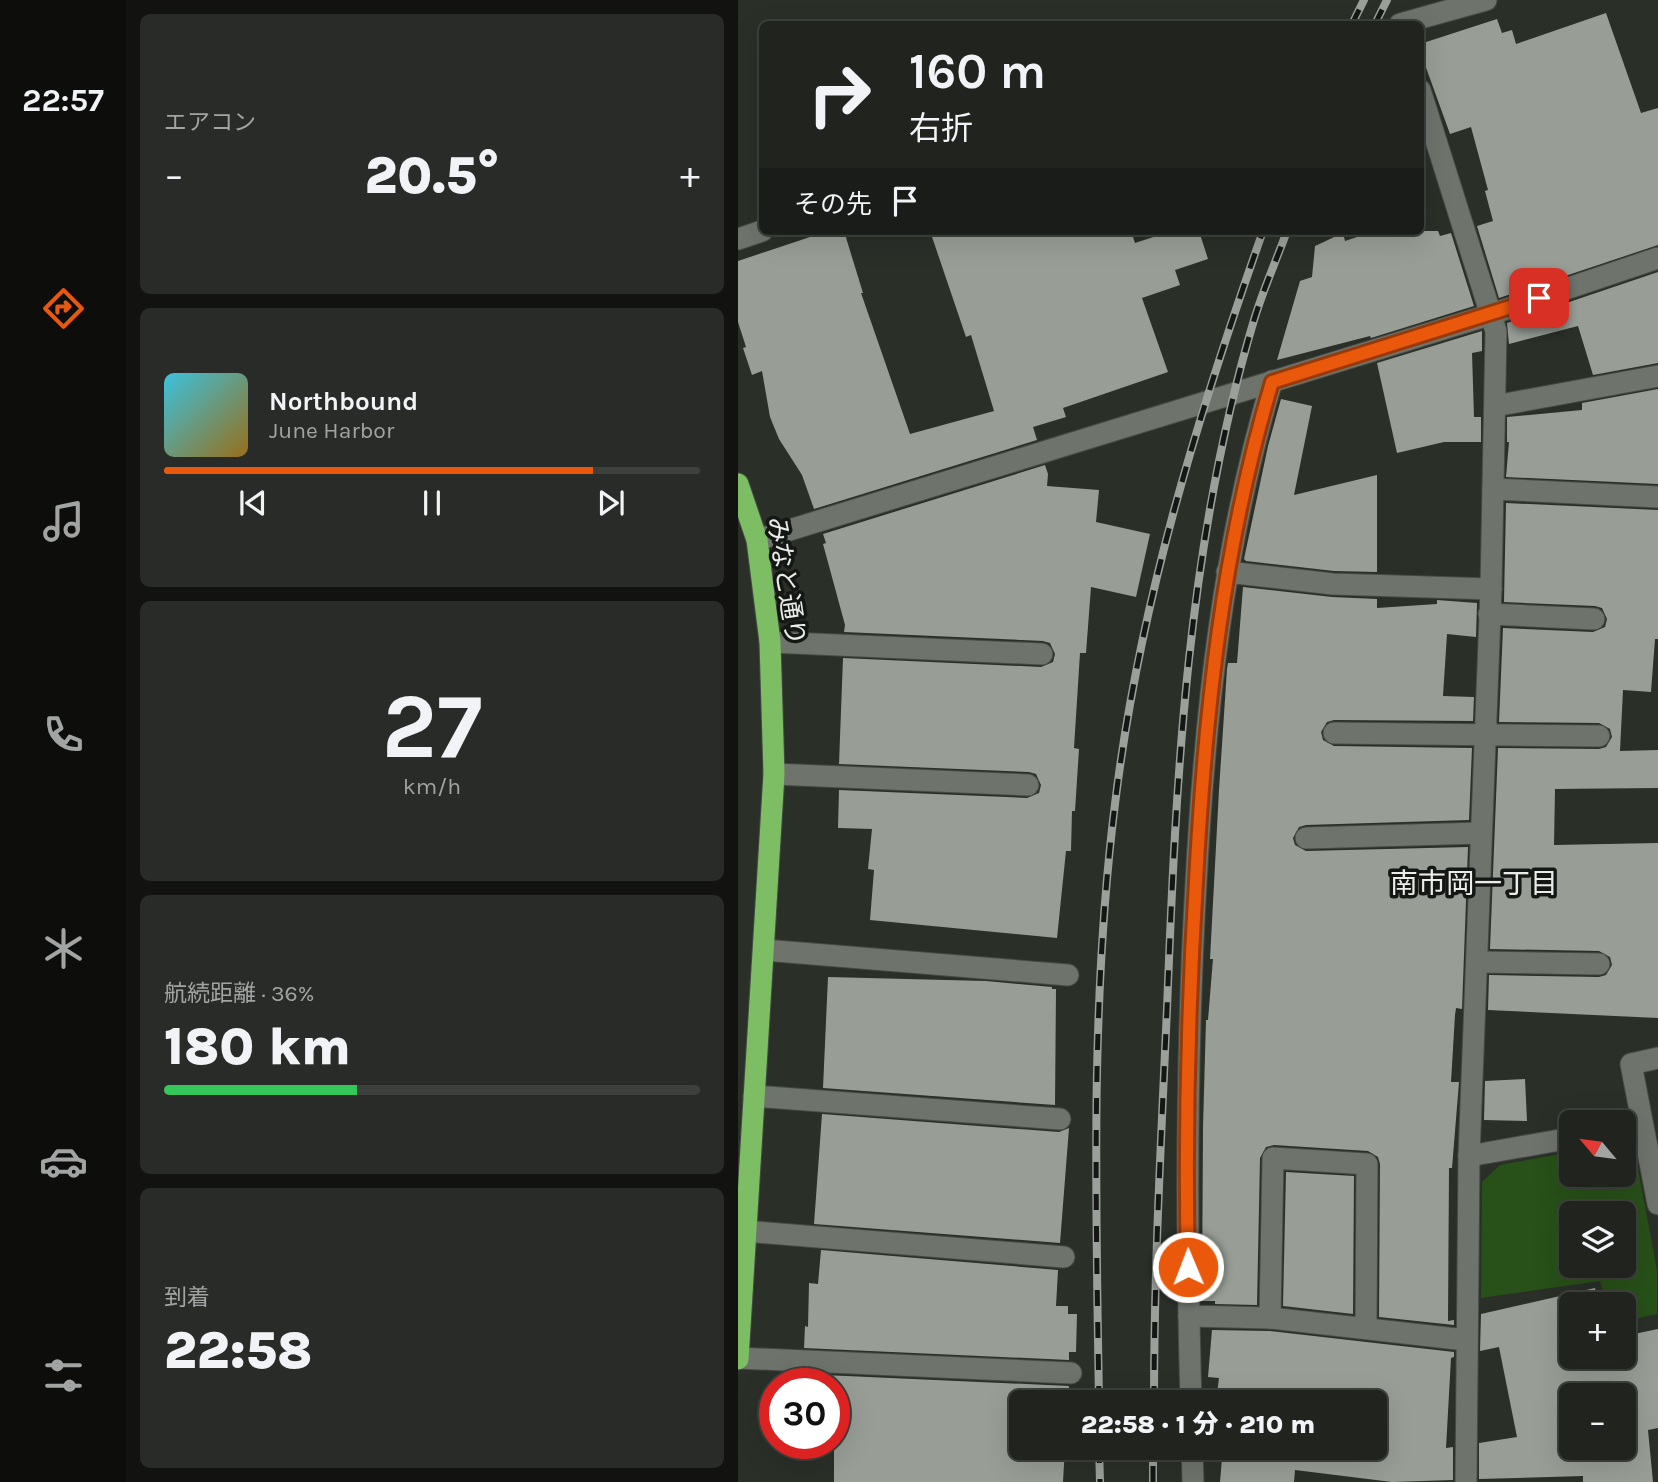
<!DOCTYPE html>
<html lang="ja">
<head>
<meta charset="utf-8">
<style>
  body { margin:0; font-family:Karla,"Noto Sans JP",sans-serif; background:#282b27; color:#f1f3f6; height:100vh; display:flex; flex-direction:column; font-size:26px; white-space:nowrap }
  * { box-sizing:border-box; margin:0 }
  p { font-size:23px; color:#a2a4a4 }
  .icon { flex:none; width:38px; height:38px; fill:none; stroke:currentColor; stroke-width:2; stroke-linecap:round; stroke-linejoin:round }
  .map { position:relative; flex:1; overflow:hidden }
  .drawer { display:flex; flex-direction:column; gap:14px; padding:14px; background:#121310; width:612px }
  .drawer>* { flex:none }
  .hud { position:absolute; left:21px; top:21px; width:665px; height:214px; border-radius:10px; box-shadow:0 7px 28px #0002,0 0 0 2px #3d403c; background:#20231e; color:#f1f3f6; overflow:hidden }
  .needle { width:46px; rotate:299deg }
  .fabs { position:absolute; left:821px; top:1110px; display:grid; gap:14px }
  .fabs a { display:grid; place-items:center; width:77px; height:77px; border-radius:10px; background:#20231e; box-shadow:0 7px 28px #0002,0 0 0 2px #3d403c; font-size:35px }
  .speed { position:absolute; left:21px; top:1368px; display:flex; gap:14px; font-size:35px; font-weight:700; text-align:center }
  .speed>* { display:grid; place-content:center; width:91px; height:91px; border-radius:50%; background:#20231e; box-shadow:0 7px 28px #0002,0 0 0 2px #3d403c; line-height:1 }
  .speed .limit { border:10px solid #d22; background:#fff; color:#111 }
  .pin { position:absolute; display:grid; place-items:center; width:60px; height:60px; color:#fff; margin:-30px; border-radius:14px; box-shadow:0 4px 10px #0006 }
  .me { position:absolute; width:77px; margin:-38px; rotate:359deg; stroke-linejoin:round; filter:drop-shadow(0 0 5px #0008) }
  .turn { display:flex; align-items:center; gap:24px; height:147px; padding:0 35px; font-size:32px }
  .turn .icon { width:91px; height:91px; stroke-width:2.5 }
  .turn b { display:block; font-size:49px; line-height:60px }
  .then { display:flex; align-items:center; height:66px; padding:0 35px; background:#0003; gap:14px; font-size:26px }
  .big { font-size:52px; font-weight:800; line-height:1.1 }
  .drawer .tile { flex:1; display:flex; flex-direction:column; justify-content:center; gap:10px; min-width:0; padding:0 24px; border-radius:10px; background:#282b27 }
  .drawer .dial { align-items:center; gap:0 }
  .dial b { font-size:91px; line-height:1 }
  .song { display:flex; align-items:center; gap:21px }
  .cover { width:84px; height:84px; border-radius:10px; background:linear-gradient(135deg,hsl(190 70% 55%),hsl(40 70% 35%)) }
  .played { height:7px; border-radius:4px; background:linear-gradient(90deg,#ea580c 80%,#3d403c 80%) }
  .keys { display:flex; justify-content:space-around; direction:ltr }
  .heat { display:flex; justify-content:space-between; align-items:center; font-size:38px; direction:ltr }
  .charge { height:10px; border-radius:5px; background:linear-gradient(90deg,#34c759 36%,#3d403c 0) }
  .trip { position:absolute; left:271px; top:1390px; width:378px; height:70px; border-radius:10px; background:#20231e; box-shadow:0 7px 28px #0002,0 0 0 2px #3d403c; font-weight:800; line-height:70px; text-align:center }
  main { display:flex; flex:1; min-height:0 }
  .dock { display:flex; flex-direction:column; width:126px; justify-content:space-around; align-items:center; background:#0d0e0c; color:#a2a4a4 }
  .dock .icon { width:49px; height:49px }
  .dock .active { color:#ea580c }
  .dock b { font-size:32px; color:#f1f3f6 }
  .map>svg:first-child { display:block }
  .green { fill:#285019; fill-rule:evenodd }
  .building { fill:#989e96; fill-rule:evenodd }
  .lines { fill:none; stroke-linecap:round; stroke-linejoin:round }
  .minor-casing { stroke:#464a45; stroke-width:23 }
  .highway-casing { stroke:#464a45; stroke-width:23 }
  .minor { stroke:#6e746c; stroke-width:21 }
  .highway { stroke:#7dbe65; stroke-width:21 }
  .rail-casing { stroke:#9ca09a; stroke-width:8 }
  .rail { stroke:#141713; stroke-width:5; stroke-dasharray:16; stroke-linecap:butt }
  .route-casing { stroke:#983908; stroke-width:18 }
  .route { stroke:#ea580c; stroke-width:12 }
  .labels { text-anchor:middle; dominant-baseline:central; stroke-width:7; stroke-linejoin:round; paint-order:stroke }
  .street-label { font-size:26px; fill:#e9ece8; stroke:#141713 }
  .neighbourhood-label { font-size:28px; fill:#e9ece8; stroke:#141713 }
</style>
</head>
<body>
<main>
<nav class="dock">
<b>22:57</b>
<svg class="icon active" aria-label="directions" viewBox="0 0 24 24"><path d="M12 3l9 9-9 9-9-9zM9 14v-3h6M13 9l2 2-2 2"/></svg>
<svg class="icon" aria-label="music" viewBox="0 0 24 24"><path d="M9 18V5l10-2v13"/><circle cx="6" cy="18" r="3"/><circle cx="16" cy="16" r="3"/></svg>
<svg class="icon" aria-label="phone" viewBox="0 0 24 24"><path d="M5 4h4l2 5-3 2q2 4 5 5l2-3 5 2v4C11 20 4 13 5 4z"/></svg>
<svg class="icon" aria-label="climate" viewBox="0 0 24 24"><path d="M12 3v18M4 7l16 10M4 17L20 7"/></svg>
<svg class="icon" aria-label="car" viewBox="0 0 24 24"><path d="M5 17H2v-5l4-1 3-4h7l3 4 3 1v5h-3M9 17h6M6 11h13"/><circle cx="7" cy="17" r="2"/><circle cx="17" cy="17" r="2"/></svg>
<svg class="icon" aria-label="filters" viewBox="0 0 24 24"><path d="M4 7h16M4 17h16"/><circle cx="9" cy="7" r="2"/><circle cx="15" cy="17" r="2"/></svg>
</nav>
<section class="drawer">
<div class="tile"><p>エアコン</p>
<div class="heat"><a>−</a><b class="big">20.5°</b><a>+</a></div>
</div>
<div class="tile">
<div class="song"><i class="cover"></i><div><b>Northbound</b><p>June Harbor</p></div></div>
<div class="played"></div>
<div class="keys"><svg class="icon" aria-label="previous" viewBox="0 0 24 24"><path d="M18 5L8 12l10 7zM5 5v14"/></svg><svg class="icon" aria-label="pause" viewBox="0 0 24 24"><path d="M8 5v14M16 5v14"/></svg><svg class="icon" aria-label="next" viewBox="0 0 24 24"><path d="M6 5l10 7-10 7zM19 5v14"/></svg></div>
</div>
<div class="tile dial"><b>27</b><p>km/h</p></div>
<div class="tile"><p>航続距離 · 36%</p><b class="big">180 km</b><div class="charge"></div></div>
<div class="tile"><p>到着</p><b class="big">22:58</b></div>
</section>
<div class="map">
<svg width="920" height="1482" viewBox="0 0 920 1482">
  <rect width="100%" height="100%" fill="#2a2f28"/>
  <path class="green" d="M886 1151 898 1158 919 1270V1314L886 1321V1304H869L862 1281 743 1298 744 1182 762 1165 833 1152V1174H886ZM833 1213H886V1265H833Z"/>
  <g class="building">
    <polygon points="868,13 903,113 920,108 920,245 761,298 739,226 755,221 747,191 750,190 733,127 712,134 682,51 682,44 759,19 764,33 774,30 778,44"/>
    <polygon points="90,231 106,231 125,293 123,293 172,434 256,411 233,335 228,337 192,231 393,231 397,243 434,231 461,231 470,259 437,270 442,285 404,298 430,372 325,408 328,417 295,427 299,440 76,509 64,475 41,439 32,417 24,371 14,375 5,348 8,347 0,322 0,261"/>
    <polygon points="637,231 700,231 702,236 713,233 736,306 633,338 632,336 539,360 562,281 574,277 577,246 605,233 607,241"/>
    <polygon points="920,272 920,363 855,375 840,326 771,344 769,323"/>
    <polygon points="744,331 744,351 734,353 736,417 743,417 743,442 706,442 659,453 639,363"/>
    <polygon points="920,389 920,484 768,477 771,442 769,442 769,417 844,410 844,403"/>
    <polygon points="543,399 574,406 556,495 639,475 639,572 596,571 508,561 506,559 530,446"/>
    <polygon points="307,465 310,474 309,486 361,490 358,522 412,534 398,597 353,587 348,653 342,653 336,748 341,749 337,811 334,811 333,851 328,851 319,938 132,920 136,870 130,869 134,829 100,828 101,790 289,798 301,793 303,785 298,774 291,772 101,764 105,658 303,667 315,662 317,654 312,643 305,641 106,632 107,625 85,544 88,543 85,534"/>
    <polygon points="768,503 920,510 920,639 917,639 913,692 885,690 882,751 920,750 920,788 817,789 816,845 920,843 920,1018 750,1010 751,975 861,977 868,975 874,965 872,957 861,951 752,949 760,748 861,749 868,747 874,737 872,729 861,723 761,722 765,628 855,632 867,627 869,619 864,608 857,606 766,602"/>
    <polygon points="505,587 594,597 639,599 639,608 699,604 699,600 739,603 738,637 709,634 705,696 736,697 735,721 596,720 589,722 583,732 585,740 596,746 734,748 731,820 568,825 561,827 555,838 557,845 568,851 730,847 724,1009 718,1008 717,1015 713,1082 721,1082 714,1168 711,1168 710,1321 716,1320 716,1325 641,1317 642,1164 640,1157 630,1151 536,1145 528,1147 522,1158 519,1305 477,1304 477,1301 464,1301 465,1127 468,1020 470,1020 475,959 472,959 481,790 489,669 490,663 499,663"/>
    <polygon points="90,977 248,981 314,987 314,989 318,989 317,1105 85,1088"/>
    <polygon points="787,1079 789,1121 746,1120 747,1081"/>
    <polygon points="84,1114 321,1132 331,1128 322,1243 76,1224"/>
    <polygon points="548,1172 616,1176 615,1314 545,1306"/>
    <polygon points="83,1250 320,1270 318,1306 330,1306 330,1314 339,1314 338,1352 331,1352 331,1360 66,1348 67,1326 70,1327 71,1283 80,1284"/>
    <path d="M857 1288 860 1304H833V1356H886V1336L920 1329V1428L910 1430 915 1482H845V1476L741 1479V1443L779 1437 761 1347 742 1351 743 1314ZM833 1395H886V1447H833Z"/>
    <polygon points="474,1330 531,1331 716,1352 716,1357 713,1358 708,1448 715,1447 715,1480 654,1482 557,1470 556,1482 482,1482 485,1447 637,1447 637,1402 478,1402 481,1378 470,1377"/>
    <polygon points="64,1374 331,1386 330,1402 284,1402 284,1447 327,1447 325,1482 96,1482 96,1384 64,1384"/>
  </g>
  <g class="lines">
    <defs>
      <g id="minor">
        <polyline points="662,24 748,0"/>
        <polyline points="682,90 758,331 753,589 731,1156 728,1482"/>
        <polyline points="0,239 24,231"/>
        <polyline points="757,406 920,376"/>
        <polyline points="755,489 920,497"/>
        <polyline points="19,540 754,314 920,258"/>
        <polyline points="489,572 595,584 753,589"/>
        <polyline points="751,614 856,619"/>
        <polyline points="32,642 304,654"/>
        <polyline points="596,733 861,736"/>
        <polyline points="36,774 290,785"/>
        <polyline points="568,838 743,833"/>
        <polyline points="26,950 330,975"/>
        <polyline points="740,962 861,964"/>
        <polyline points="920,1058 893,1064 920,1204"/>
        <polyline points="16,1096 322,1119"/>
        <polyline points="731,1156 833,1138"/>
        <polyline points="6,1231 326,1257"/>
        <polyline points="451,1316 532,1318 728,1340"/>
        <polyline points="532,1318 535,1158 629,1164 628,1328"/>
        <polyline points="0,1358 333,1373"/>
        <path d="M453 1402C448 1229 448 1056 458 883 467 713 485 545 534 381"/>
        <polyline points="454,1447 455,1482"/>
      </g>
      <polyline id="highway" points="0,484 19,540 32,642 36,774 0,1359"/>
    </defs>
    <use href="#minor" class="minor-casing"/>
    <use href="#highway" class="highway-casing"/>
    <use href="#minor" class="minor"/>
    <use href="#highway" class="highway"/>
    <defs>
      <g id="rail">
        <polyline points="614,24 626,0"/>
        <polyline points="637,24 649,0"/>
        <path d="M361 1402C358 1203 352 1002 377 804 401 606 459 418 525 231"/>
        <path d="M416 1402C416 1271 423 1140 429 1009 438 777 449 544 516 320 525 290 538 261 549 231"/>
        <polyline points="361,1447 362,1482"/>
        <polyline points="415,1482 415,1447"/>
      </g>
    </defs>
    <use href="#rail" class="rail-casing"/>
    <use href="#rail" class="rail"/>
  </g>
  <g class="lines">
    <defs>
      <path id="route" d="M450 1267C447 1138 450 1010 458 881 467 712 485 545 534 382L801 298"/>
    </defs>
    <use href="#route" class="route-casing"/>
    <use href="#route" class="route"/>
  </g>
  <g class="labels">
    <g class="street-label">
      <text transform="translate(48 581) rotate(81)">みなと通り</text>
    </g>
    <g class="neighbourhood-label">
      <text x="736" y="883">南市岡一丁目</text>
    </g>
  </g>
</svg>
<div class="fabs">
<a><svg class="needle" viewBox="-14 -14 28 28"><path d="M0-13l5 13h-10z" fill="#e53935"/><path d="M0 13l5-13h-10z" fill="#a2a4a4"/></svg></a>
<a><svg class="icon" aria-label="layers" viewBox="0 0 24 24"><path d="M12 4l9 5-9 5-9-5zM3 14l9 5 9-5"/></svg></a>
<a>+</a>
<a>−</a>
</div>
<div class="speed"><div class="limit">30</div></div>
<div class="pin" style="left:801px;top:298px;background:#d93025"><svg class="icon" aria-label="arrive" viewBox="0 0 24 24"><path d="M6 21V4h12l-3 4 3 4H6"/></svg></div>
<svg class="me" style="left:450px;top:1267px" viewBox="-20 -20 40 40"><circle r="17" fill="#ea580c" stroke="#fff" stroke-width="3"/><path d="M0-11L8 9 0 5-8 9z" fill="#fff"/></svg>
<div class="trip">22:58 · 1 分 · 210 m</div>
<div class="hud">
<div class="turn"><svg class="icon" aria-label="right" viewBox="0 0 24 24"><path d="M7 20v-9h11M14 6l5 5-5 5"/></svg><div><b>160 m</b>右折</div></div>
<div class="then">その先<svg class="icon" aria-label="arrive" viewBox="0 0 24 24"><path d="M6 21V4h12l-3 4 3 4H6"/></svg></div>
</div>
</div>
</main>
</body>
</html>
